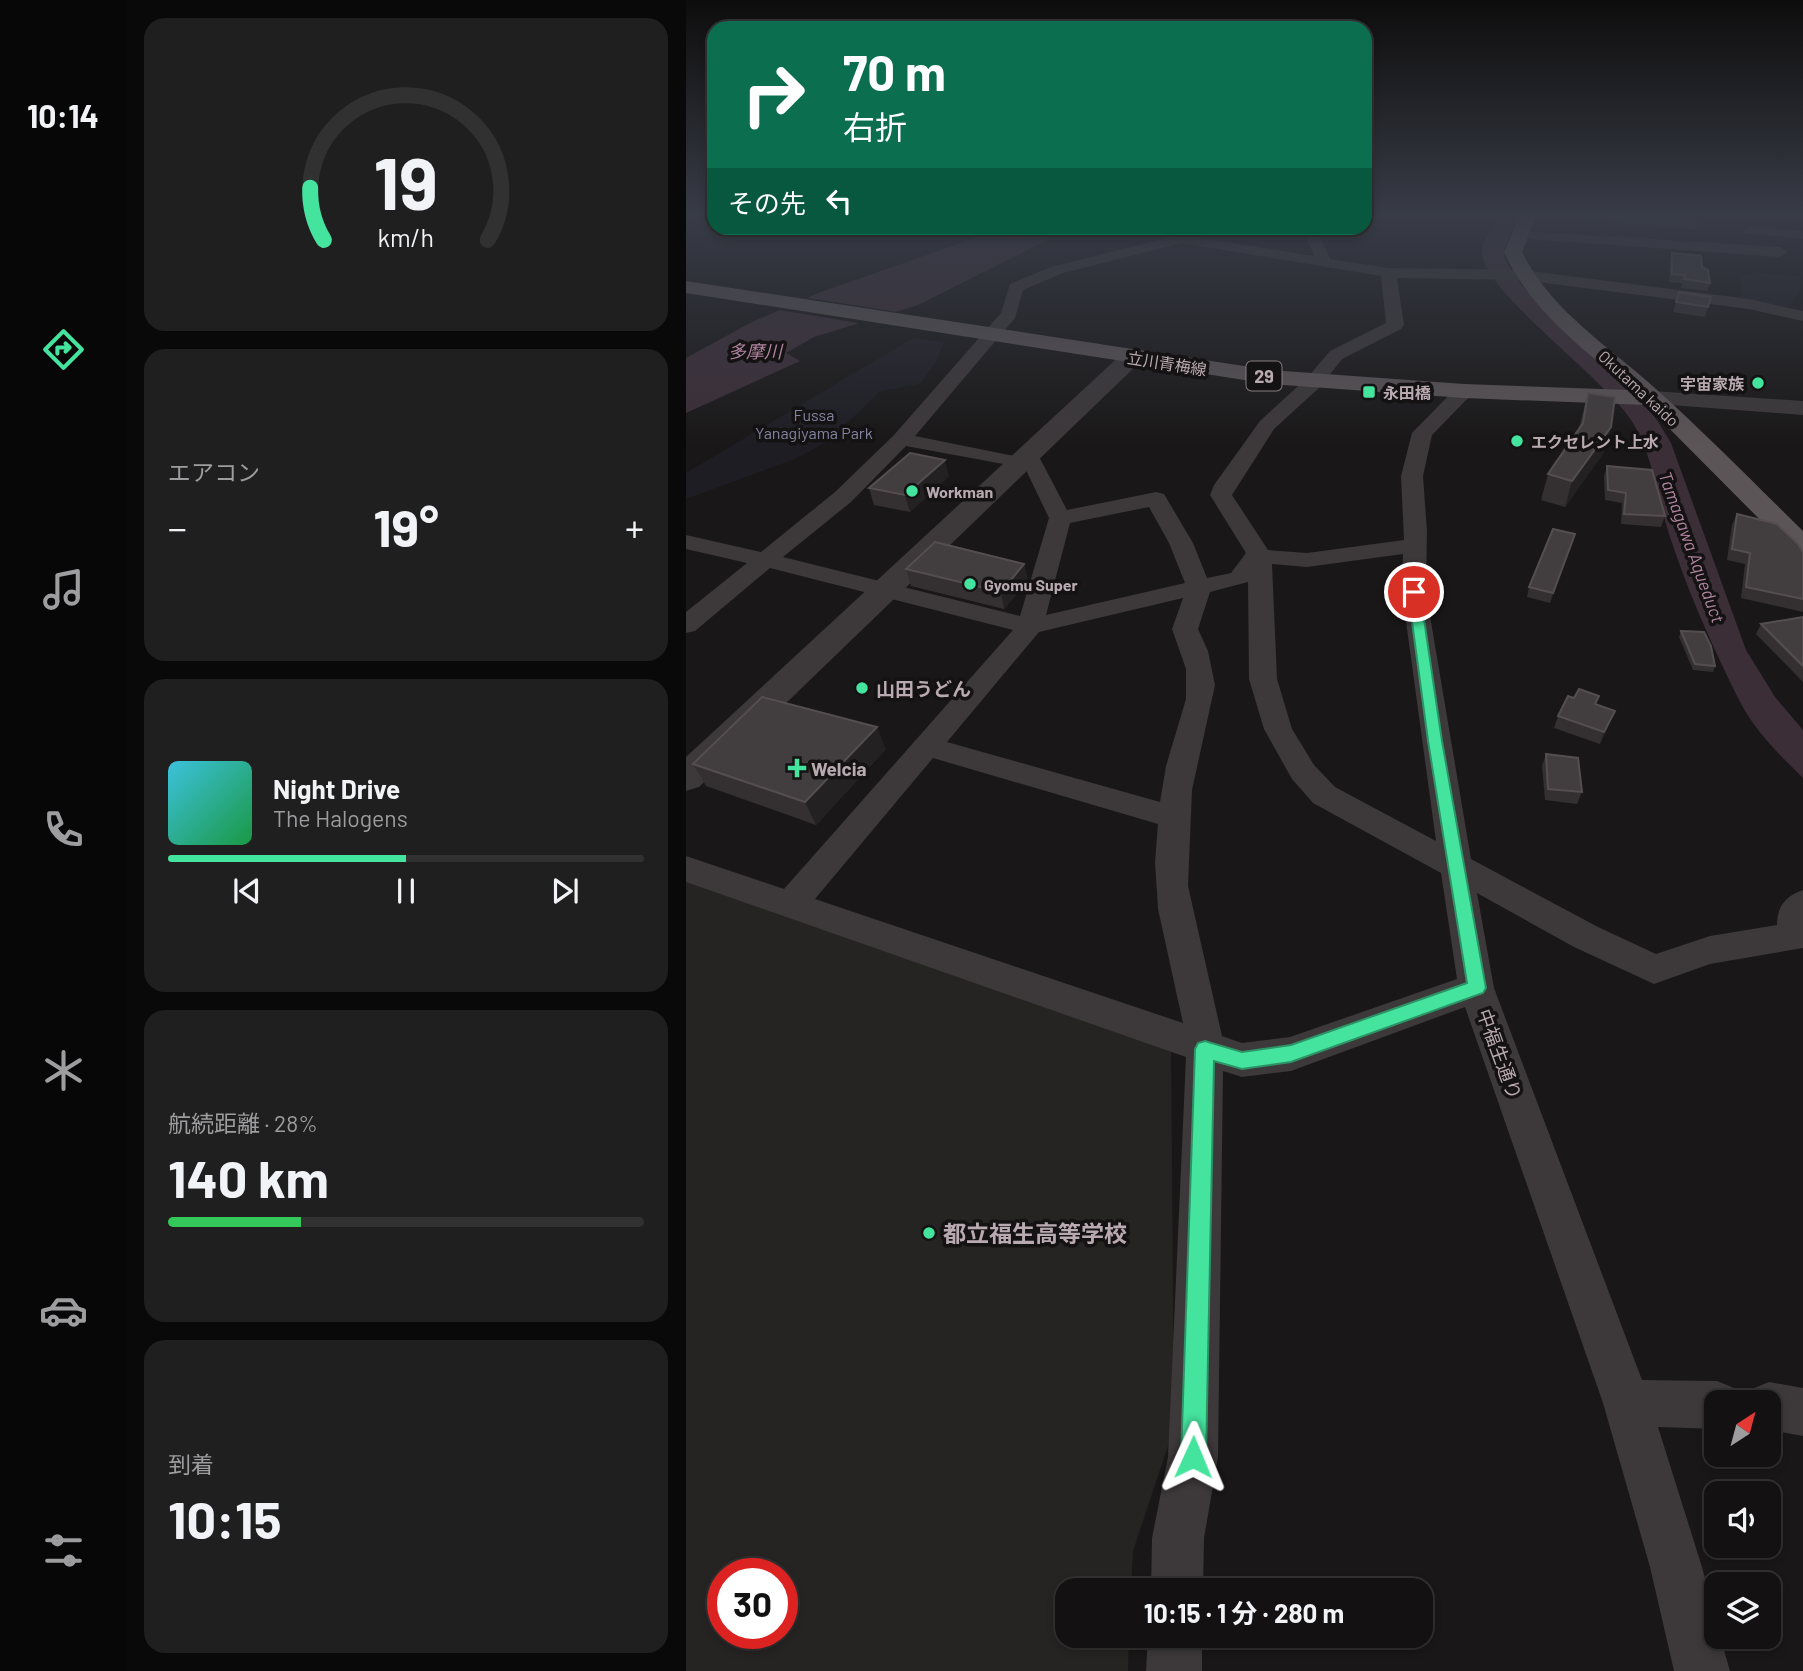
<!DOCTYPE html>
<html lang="ja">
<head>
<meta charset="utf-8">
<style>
  body { margin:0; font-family:Barlow,"Noto Sans JP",sans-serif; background:#201f1f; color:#f1f3f6; height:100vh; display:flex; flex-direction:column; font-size:26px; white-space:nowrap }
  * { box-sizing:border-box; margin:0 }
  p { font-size:23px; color:#9d9d9f }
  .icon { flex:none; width:38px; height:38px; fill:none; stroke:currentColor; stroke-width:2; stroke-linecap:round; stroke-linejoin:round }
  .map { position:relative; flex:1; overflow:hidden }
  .drawer { display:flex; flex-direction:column; gap:18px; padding:18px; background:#0a0909; width:560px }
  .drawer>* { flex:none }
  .top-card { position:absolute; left:21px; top:21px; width:665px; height:214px; border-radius:21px; box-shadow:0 4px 10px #0003,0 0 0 2px #323131; background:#0b6e4f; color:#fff; overflow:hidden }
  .needle { width:46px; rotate:36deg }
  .controls { position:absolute; left:1018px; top:1390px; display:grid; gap:14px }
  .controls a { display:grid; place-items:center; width:77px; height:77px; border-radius:14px; background:#131111; box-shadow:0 4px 10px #0003,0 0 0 2px #323131; font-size:35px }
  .speed { position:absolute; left:21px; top:1558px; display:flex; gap:14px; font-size:35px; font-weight:700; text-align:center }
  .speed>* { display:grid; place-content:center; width:91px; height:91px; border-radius:50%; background:#131111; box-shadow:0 4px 10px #0003,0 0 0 2px #323131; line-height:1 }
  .speed .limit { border:10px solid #d22; background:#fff; color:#111 }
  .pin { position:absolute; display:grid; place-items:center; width:60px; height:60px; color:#fff; margin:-30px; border:4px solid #fff; border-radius:50%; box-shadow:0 2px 7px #0007 }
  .me { position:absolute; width:77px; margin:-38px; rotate:1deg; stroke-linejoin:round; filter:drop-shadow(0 0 5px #0008) }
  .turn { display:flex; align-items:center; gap:24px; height:147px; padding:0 21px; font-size:32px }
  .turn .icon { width:91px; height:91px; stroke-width:2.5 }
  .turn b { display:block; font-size:49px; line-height:60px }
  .then { display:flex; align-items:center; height:66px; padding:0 21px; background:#0003; gap:14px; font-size:26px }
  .big { font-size:52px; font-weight:700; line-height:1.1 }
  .drawer .tile { flex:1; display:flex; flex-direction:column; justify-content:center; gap:10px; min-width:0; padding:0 24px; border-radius:21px; background:#201f1f }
  .drawer .dial { align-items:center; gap:0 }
  .dial svg { height:182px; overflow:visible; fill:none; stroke:#323131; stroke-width:7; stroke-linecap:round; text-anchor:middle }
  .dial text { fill:#f1f3f6; stroke:none }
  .song { display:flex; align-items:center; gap:21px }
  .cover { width:84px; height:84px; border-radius:10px; background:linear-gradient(135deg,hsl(190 70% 55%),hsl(140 70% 35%)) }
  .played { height:7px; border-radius:4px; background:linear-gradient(90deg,#44e39e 50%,#323131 50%) }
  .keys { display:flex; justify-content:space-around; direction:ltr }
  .heat { display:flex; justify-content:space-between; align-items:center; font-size:38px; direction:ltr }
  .charge { height:10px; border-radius:5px; background:linear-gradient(90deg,#34c759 28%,#323131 0) }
  .trip { position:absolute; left:369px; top:1578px; width:378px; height:70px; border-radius:21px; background:#131111; box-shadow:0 4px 10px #0003,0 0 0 2px #323131; font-weight:700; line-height:70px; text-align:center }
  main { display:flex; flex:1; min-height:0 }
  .dock { display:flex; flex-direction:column; width:126px; justify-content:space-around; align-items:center; background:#080707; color:#9d9d9f }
  .dock .icon { width:49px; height:49px }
  .dock .on { color:#44e39e }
  .dock b { font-size:32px; color:#f1f3f6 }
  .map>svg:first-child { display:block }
  .built { fill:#262323; fill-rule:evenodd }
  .green { fill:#1e1d23 }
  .water { fill:#3c2e37 }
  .pier { fill:#191717 }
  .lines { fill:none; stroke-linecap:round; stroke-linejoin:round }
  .minor { fill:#3d383a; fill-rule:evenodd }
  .tertiary { fill:#3d383a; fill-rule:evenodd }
  .primary { fill:#5c5557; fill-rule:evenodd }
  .wall { fill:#343031 }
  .shaded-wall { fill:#232121 }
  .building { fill:#423d3e; stroke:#554e50; stroke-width:2 }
  .route { fill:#44e39e; stroke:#2c9467; stroke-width:2 }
  .poi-dot { fill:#44e39e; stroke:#141212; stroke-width:2.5 }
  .labels { text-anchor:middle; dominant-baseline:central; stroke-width:7; stroke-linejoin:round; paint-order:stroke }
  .far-street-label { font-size:16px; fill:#b8aab0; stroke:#141212 }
  .far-poi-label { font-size:16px; font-weight:bold; fill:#b8aab0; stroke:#141212; text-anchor:start }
  .far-park-label { font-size:16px; fill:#8384a1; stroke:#141212 }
  .far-water-label { font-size:18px; font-style:italic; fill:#b084a0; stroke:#141212 }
  .shield { fill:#141212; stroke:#877c81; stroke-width:2 }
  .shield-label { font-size:18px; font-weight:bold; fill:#b8aab0 }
  .poi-label { font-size:19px; font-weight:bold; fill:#b8aab0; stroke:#141212; text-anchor:start }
  .street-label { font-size:19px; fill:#b8aab0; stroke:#141212 }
  .near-poi-label { font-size:23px; font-weight:bold; fill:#b8aab0; stroke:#141212; text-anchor:start }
</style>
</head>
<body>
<main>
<nav class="dock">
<b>10:14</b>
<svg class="icon on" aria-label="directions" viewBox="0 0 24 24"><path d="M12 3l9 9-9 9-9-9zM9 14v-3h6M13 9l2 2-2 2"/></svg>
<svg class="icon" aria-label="music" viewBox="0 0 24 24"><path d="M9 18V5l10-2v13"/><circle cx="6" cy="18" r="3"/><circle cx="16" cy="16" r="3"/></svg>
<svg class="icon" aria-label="phone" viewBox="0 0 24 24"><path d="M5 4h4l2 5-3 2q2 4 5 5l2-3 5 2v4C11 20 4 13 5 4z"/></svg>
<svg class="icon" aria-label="climate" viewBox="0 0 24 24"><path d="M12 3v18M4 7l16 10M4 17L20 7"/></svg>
<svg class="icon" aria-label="car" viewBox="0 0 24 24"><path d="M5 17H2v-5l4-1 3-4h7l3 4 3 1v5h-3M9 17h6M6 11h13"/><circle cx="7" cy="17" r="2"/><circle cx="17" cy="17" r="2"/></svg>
<svg class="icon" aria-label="filters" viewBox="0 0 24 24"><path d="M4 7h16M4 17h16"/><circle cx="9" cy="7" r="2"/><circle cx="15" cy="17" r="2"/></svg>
</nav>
<section class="drawer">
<div class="tile dial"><svg viewBox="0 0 100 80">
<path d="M14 69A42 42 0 1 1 86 69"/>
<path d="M14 69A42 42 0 0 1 8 46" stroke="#44e39e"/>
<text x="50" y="56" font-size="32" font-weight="700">19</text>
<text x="50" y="72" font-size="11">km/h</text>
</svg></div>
<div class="tile"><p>エアコン</p>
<div class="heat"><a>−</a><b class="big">19°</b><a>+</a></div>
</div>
<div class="tile">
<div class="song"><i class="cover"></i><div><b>Night Drive</b><p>The Halogens</p></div></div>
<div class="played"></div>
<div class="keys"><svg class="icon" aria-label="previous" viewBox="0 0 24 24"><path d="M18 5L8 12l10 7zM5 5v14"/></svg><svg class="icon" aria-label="pause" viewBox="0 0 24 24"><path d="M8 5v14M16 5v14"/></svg><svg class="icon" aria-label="next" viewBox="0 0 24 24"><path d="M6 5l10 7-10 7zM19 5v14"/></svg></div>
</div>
<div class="tile"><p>航続距離 · 28%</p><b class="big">140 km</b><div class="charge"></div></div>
<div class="tile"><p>到着</p><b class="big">10:15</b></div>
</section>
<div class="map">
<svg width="1117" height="1671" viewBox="0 0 1117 1671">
  <rect width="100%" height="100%" fill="#191717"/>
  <path class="built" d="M0 879 485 1039 488 1428 447 1551 445 1591H382V1636H443L442 1671H0ZM37 1573H96V1633H37Z"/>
  <g class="green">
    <polygon points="1066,272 1114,276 1116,288 1102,307 1055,299 1054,274 1065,275"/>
    <polygon points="227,338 258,342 250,362 234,384 195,391 141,442 109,459 0,499 0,473"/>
  </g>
  <g class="water">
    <path d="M812 214H832C830 226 816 246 818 254 824 288 927 374 955 401L971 420 985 443 1060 650 1089 697 1117 730V778C1100 761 1081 743 1067 723 1055 706 1046 686 1037 667 1016 623 998 580 983 534 971 497 967 456 947 423 922 380 799 294 796 253 795 241 809 226 812 214Z"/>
    <polygon points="318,228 385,228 232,305 128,337 100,353 114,361 0,413 0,358 66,322 135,292"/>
  </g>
  <polygon class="pier" points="116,297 218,313 179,324 86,309"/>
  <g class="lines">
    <g class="minor">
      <polygon points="871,214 927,214 1009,221 1016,225 1009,229 878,218"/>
      <polygon points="1064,226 1117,231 1117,239 1059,233 1057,230"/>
      <path d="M521 228H543L515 238 628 256 621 238 600 228H619L632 232 644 259 702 268 837 270 1063 299 1117 311V321L1063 309 837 280 711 278 718 325 715 329 656 359 635 386 588 429 546 495 582 550 621 553 718 540 715 476 726 433 771 387H785L787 391 785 395 746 435 737 476 741 531 740 592 785 859 912 927 970 954 1024 936 1091 925C1091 907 1099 896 1117 890V948L1024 964 968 984 888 947 791 893 808 988 956 1380 1031 1381 1048 1388 1053 1402H1031V1429L972 1427 1016 1567 1031 1623V1636H1034L1044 1671H988L964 1567 917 1403 779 1007 605 1071 556 1077 537 1071 532 1457 518 1538 517 1591H465L466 1538 482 1457 500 1057 0 882V856L98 889 327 630 84 568 9 631 0 633V612L61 563 0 549V535L75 552 149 492 208 435 315 313 324 284 365 267ZM496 243 695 276 700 323 644 351 621 378 574 421 528 485 524 495 560 553 545 573 521 578 507 543 478 494 470 492 381 510 350 451H336L333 457 229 436 329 318 337 290 377 273ZM220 446 339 468 363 518 334 616 97 557 165 502ZM463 507 483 543 499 583 360 615 384 523ZM717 554 716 592 750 841 649 787 628 765 606 729 591 679 586 564 621 567ZM562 582 563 679 578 729 606 779 627 803 755 873 771 979 604 1037 556 1043 536 1036 502 886 506 790 529 685 522 651 512 629 524 592ZM497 598 486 629 500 669V699L480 766 474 802 261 742 353 632ZM247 758 472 824 469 862 472 909 497 1023 129 899Z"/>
      <polygon points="834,231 1094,247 1102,252 1094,257 829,238 827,235"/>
      <polygon points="1083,1382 1117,1388 1117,1436 1083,1430 1083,1402 1061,1402 1066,1389"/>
      <polygon points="462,1636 516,1636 516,1671 460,1671"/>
    </g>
    <g class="tertiary">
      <polygon points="446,350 457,357 454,362 13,787 0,791 0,757 438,352"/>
      <polygon points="966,391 1117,401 1117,415 958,403 954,398 958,393"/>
    </g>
    <path class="primary" d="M834 214H851L836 252C865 311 923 346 970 389 1021 435 1068 483 1117 531V556L1107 553 960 405 778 398 584 384 0 293V281L584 370 778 384 944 390C897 347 845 312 818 252Z"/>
  </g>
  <g class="wall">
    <polygon points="986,253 1016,267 1024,283 1021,291 995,288 996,283 983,282 984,261"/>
    <polygon points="993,292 1025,297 1019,317 987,312"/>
    <polygon points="902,393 925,427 918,452 879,507 855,500 862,474 893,428"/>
    <polygon points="921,466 979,516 975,527 935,524 936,503 919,500 918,476"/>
    <polygon points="263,476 224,512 188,505 183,488"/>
    <polygon points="1051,514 1117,552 1117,612 1055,598 1059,564 1041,560 1046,525"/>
    <polygon points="889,534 864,603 841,597 843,587"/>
    <polygon points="338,564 342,581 318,609 225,586 220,569"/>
    <polygon points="1117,617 1117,682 1070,634 1075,624"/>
    <polygon points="995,631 1029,666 1027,672 1007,670 993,637"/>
    <polygon points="910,705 929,711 914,744 868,728 872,716"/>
    <polygon points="200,749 130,825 20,786 7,764"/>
    <polygon points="860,754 896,792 891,804 859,800 856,766"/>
  </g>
  <g class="shaded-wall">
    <polygon points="925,427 918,452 879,507 886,481"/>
    <polygon points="259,460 263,476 224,512 219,495"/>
    <polygon points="889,534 886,544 864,603 867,593"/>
    <polygon points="338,564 342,581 318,609 315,592"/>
    <polygon points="929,711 924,723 914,744 918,732"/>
    <polygon points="191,727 200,749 130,825 119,802"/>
  </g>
  <g class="building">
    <polygon points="986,253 1015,256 1016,267 1022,270 1024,283 998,279 999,275 986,274"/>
    <polygon points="993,292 1025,297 1022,307 990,302"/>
    <polygon points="902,393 929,397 925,427 886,481 862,474 897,423"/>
    <polygon points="224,453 259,460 219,495 183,488"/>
    <polygon points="921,466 966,470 979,516 938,514 940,493 922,490"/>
    <polygon points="1051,514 1091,524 1112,544 1117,552 1117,599 1060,587 1064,553 1046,549"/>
    <polygon points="867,529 889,534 867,593 843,587"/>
    <polygon points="249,542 338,564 315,592 220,569"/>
    <polygon points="1117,617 1117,666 1075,624"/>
    <polygon points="995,631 1018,632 1025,646 1029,666 1009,664"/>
    <polygon points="893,689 913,696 909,704 929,711 918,732 872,716 882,696 888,698"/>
    <polygon points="76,697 191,727 119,802 7,764"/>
    <polygon points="860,754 892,758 896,792 862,789"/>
  </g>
  <linearGradient id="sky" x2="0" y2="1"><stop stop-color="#0e0d0d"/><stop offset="0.48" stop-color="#383c47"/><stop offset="1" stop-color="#383c47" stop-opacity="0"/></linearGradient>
  <rect width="1117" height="448" fill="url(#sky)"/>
  <polygon class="route" points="728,588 734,592 756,741 800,988 797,993 605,1062 556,1069 528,1061 520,1457 516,1465 507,1469 498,1465 495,1457 509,1049 512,1043 519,1041 556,1052 605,1045 781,983 742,741 722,592"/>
  <g class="poi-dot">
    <circle cx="1072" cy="383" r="7"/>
    <rect x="676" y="385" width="14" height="14" rx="3.5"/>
    <circle cx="831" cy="441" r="7"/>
    <circle cx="226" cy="491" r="7"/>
    <circle cx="284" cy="584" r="7"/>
    <circle cx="176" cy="688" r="7"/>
    <path d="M107.5 757.5h7v7h7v7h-7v7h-7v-7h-7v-7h7z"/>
    <circle cx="243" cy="1233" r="7"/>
  </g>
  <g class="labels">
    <g class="far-street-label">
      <text transform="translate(481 363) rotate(9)">立川青梅線</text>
      <text transform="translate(953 388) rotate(43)">Okutama kaido</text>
    </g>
    <g class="far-poi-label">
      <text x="1058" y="383" text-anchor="end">宇宙家族</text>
      <text x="697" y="392">永田橋</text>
      <text x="845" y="441">エクセレント上水</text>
      <text x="240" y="491">Workman</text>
      <text x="298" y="584">Gyomu Super</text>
    </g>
    <g class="far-park-label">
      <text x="128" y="414">Fussa<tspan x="128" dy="18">Yanagiyama Park</tspan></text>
    </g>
    <g class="far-water-label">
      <text x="69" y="351">多摩川</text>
      <text transform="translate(1006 547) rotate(70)">Tamagawa Aqueduct</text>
    </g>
    <rect class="shield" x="560.5" y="361.5" width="35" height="29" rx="5"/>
    <g class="shield-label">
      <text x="578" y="376">29</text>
    </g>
    <g class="poi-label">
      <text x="190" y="688">山田うどん</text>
      <text x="125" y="768">Welcia</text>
    </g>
    <g class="street-label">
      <text transform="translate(814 1054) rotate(70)">中福生通り</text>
    </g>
    <g class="near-poi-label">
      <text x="257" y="1233">都立福生高等学校</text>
    </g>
  </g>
</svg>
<div class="controls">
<a><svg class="needle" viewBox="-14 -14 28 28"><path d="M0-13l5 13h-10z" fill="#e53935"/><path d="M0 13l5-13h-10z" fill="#9d9d9f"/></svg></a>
<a><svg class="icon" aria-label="sound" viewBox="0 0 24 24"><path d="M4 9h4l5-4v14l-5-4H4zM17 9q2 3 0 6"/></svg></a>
<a><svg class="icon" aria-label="layers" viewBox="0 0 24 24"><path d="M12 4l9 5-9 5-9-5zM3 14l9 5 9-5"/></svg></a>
</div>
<div class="speed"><div class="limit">30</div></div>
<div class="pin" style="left:728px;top:592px;background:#d93025"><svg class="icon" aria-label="arrive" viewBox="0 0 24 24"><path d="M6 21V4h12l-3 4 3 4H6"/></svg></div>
<svg class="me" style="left:507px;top:1457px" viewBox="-20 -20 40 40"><path d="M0-17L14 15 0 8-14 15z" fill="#44e39e" stroke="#fff" stroke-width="4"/></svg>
<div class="trip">10:15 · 1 分 · 280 m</div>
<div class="top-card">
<div class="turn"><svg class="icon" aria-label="right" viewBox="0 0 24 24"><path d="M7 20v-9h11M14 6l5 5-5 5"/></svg><div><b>70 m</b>右折</div></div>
<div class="then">その先<svg class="icon" aria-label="left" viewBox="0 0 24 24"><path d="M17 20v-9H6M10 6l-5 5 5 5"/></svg></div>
</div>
</div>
</main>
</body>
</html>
